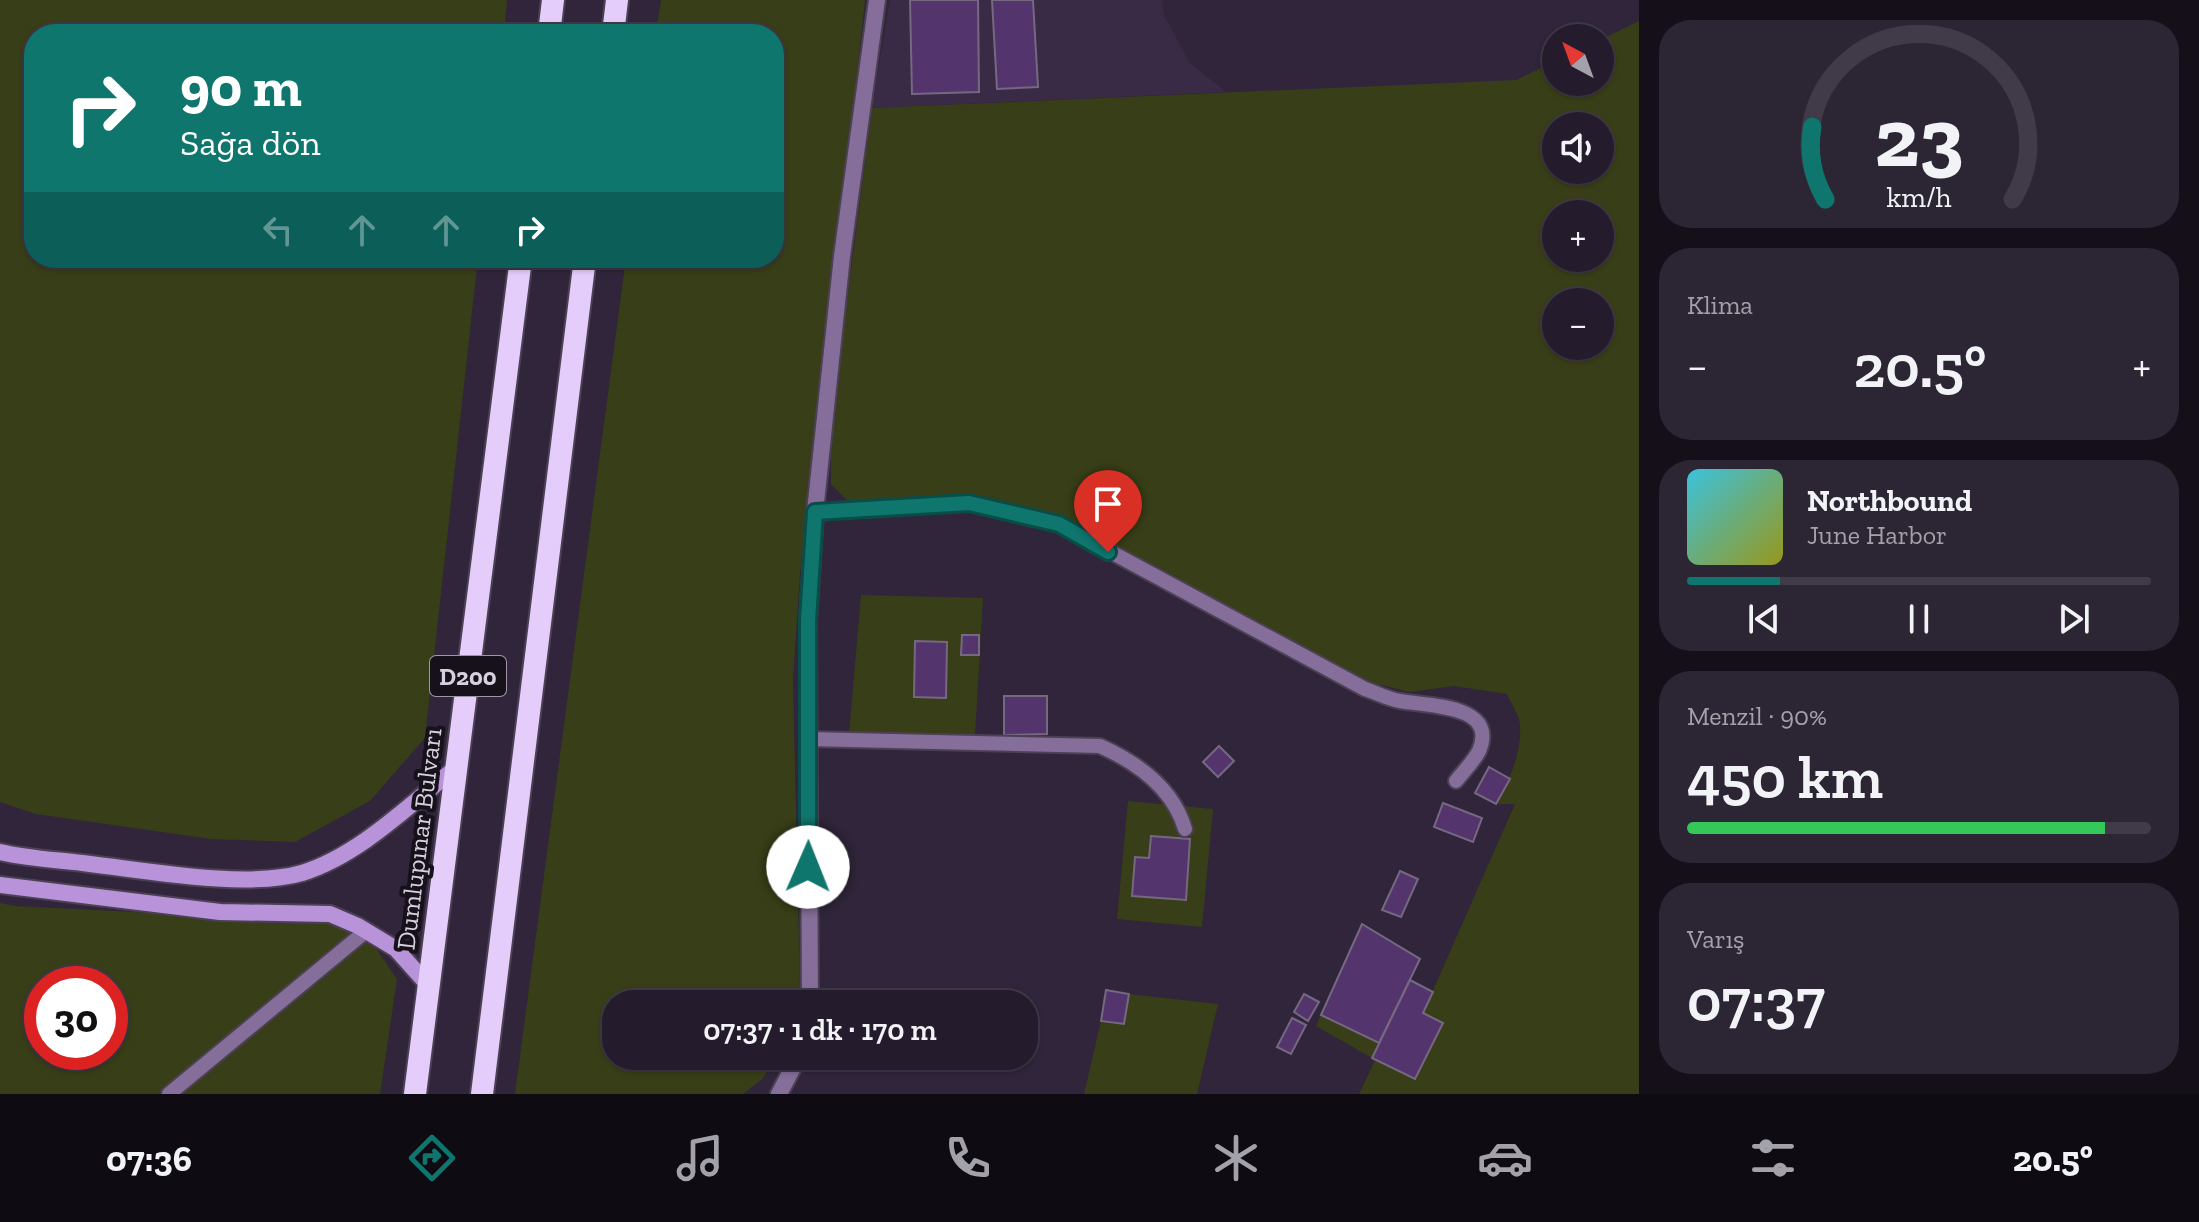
<!DOCTYPE html>
<html lang="tr">
<head>
<meta charset="utf-8">
<style>
  body { margin:0; font-family:"Zilla Slab",serif; background:#2c2534; color:#f1f3f6; height:100vh; display:flex; flex-direction:column; font-size:30px; white-space:nowrap }
  * { box-sizing:border-box; margin:0 }
  p { font-size:26px; color:#a3a1a9 }
  .icon { flex:none; width:44px; height:44px; fill:none; stroke:currentColor; stroke-width:2; stroke-linecap:round; stroke-linejoin:round }
  .map { position:relative; flex:1; overflow:hidden }
  .side { display:flex; flex-direction:column; gap:20px; padding:20px; background:#140f18; width:560px }
  .side>* { flex:none }
  .top-card { position:absolute; left:24px; top:24px; width:760px; height:244px; border-radius:32px; box-shadow:0 2px 6px #0004,0 0 0 2px #413a48; background:#0f766e; color:#fff; overflow:hidden }
  .needle { width:52px; rotate:319deg }
  .tools { position:absolute; left:1542px; top:24px; display:grid; gap:16px }
  .tools a { display:grid; place-items:center; width:72px; height:72px; border-radius:50%; background:#241c2c; box-shadow:0 2px 6px #0004,0 0 0 2px #413a48; font-size:40px }
  .speed { position:absolute; left:24px; top:966px; display:flex; gap:16px; font-size:40px; font-weight:700; text-align:center }
  .speed>* { display:grid; place-content:center; width:104px; height:104px; border-radius:50%; background:#241c2c; box-shadow:0 2px 6px #0004,0 0 0 2px #413a48; line-height:1 }
  .speed .limit { border:12px solid #d22; background:#fff; color:#111 }
  .pin { position:absolute; display:grid; place-items:center; width:68px; height:68px; color:#fff; margin:-82px -34px; border-radius:50% 50% 50% 0; rotate:-45deg; box-shadow:0 0 8px #0007 }
  .pin .icon { rotate:45deg }
  .me { position:absolute; width:88px; margin:-44px; rotate:1deg; stroke-linejoin:round; filter:drop-shadow(0 0 6px #0008) }
  .turn { display:flex; align-items:center; gap:28px; height:168px; padding:0 24px; font-size:36px }
  .turn .icon { width:104px; height:104px; stroke-width:2.5 }
  .turn b { display:block; font-size:56px; line-height:68px }
  .lanes { display:flex; align-items:center; height:76px; padding:0 24px; background:#0003; justify-content:center; gap:40px; direction:ltr }
  .lanes .off { opacity:.35 }
  .big { font-size:60px; font-weight:600; line-height:1.1 }
  .side .widget { flex:1; display:flex; flex-direction:column; justify-content:center; gap:12px; min-width:0; padding:0 28px; border-radius:32px; background:#2c2534 }
  .side .dial { align-items:center; gap:0 }
  .dial svg { height:208px; overflow:visible; fill:none; stroke:#413a48; stroke-width:7; stroke-linecap:round; text-anchor:middle }
  .dial text { fill:#f1f3f6; stroke:none }
  .song { display:flex; align-items:center; gap:24px }
  .cover { width:96px; height:96px; border-radius:12px; background:linear-gradient(135deg,hsl(190 70% 55%),hsl(60 70% 35%)) }
  .played { height:8px; border-radius:4px; background:linear-gradient(90deg,#0f766e 20%,#413a48 20%) }
  .keys { display:flex; justify-content:space-around; direction:ltr }
  .heat { display:flex; justify-content:space-between; align-items:center; font-size:44px; direction:ltr }
  .charge { height:12px; border-radius:6px; background:linear-gradient(90deg,#34c759 90%,#413a48 0) }
  .trip { position:absolute; left:602px; top:990px; width:436px; height:80px; border-radius:32px; background:#241c2c; box-shadow:0 2px 6px #0004,0 0 0 2px #413a48; font-weight:600; line-height:80px; text-align:center }
  .tabs { display:flex; height:128px; justify-content:space-around; align-items:center; background:#0e0b12; color:#a3a1a9 }
  .tabs .icon { width:56px; height:56px }
  .tabs .current { color:#0f766e }
  .tabs b { font-size:36px; color:#f1f3f6 }
  main { display:flex; flex:1; min-height:0 }
  .map>svg:first-child { display:block }
  .built { fill:#392a45 }
  .green { fill:#383e17; fill-rule:evenodd }
  .building { fill:#54346d; stroke:#756881; stroke-width:2 }
  .lines { fill:none; stroke-linecap:round; stroke-linejoin:round }
  .service-casing { stroke:#4b4054; stroke-width:18 }
  .minor-casing { stroke:#4b4054; stroke-width:20 }
  .secondary-casing { stroke:#4b4054; stroke-width:20 }
  .trunk-casing { stroke:#4b4054; stroke-width:26 }
  .service { stroke:#856e99; stroke-width:14 }
  .minor { stroke:#856e99; stroke-width:16 }
  .secondary { stroke:#b993d9; stroke-width:16 }
  .trunk { stroke:#e4ccfb; stroke-width:22 }
  .route-casing { stroke:#0a4d48; stroke-width:20 }
  .route { stroke:#0f766e; stroke-width:14 }
  .labels { text-anchor:middle; dominant-baseline:central; stroke-width:8; stroke-linejoin:round; paint-order:stroke }
  .shield { fill:#16111a; stroke:#9d97a3; stroke-width:2 }
  .shield-label { font-size:24px; font-weight:bold; fill:#d7d0de }
  .street-label { font-size:26px; fill:#d7d0de; stroke:#16111a }
</style>
</head>
<body>
<main>
<div class="map">
<svg width="1639" height="1094" viewBox="0 0 1639 1094">
  <rect width="100%" height="100%" fill="#30253a"/>
  <polygon class="built" points="890,0 1162,0 1164,15 1190,63 1226,92 872,108"/>
  <g class="green">
    <polygon points="0,0 507,0 504,34 34,34 34,258 478,258 425,738 370,801 295,842 211,839 36,814 0,802"/>
    <polygon points="661,0 865,0 819,428 800,573 793,680 800,990 797,1004 616,1004 616,1056 780,1056 762,1079 743,1094 515,1094 626,258 774,258 774,34 656,34"/>
    <path d="M1639 21V1094H1359L1375 1060 1415 1079 1442 1023 1423 1013 1515 804H1496C1509 781 1522 753 1520 724 1519 715 1511 703 1507 694L1454 686 1409 692 1370 682 1060 517 976 495 849 502 831 484V425L872 108 1516 80 1556 61V82H1600V40ZM1556 126H1600V170H1556ZM1556 214H1600V258H1556ZM1556 302H1600V346H1556Z"/>
    <polygon points="861,595 983,598 975,735 849,734"/>
    <polygon points="1128,801 1213,809 1202,927 1117,919"/>
    <path d="M0 903 15 906 334 922 373 944 397 979 380 1094H0ZM42 984H110V1052H42Z"/>
    <polygon points="1129,994 1218,1004 1197,1094 1084,1094 1101,1021 1124,1024"/>
    <polygon points="1321,1015 1379,1043 1372,1058 1316,1026"/>
  </g>
  <g class="building">
    <polygon points="910,0 978,0 979,92 912,94"/>
    <polygon points="992,0 1033,0 1038,87 997,89"/>
    <polygon points="962,635 979,635 979,655 961,655"/>
    <polygon points="915,641 947,642 946,698 914,697"/>
    <polygon points="1004,696 1047,696 1047,734 1004,735"/>
    <polygon points="1219,746 1234,761 1218,777 1203,762"/>
    <polygon points="1489,767 1510,779 1496,804 1475,793"/>
    <polygon points="1443,803 1482,818 1473,842 1434,827"/>
    <polygon points="1151,836 1190,839 1186,900 1132,896 1135,857 1149,858"/>
    <polygon points="1400,871 1418,879 1401,917 1382,910"/>
    <polygon points="1362,924 1420,959 1379,1043 1321,1015"/>
    <polygon points="1410,980 1433,992 1423,1013 1443,1023 1415,1079 1372,1058"/>
    <polygon points="1106,990 1129,994 1124,1024 1101,1021"/>
    <polygon points="1304,994 1319,1002 1308,1021 1294,1012"/>
    <polygon points="1292,1018 1306,1025 1291,1054 1277,1047"/>
  </g>
  <g class="lines">
    <defs>
      <g id="service">
        <path d="M815 512 969 503 1059 524 1365 689C1377 693 1388 699 1400 701 1427 706 1499 704 1479 751 1474 761 1463 772 1456 781"/>
        <path d="M809 739 1100 746C1138 763 1173 788 1185 829"/>
        <polyline points="169,1094 366,931"/>
      </g>
      <g id="minor">
        <polyline points="810,1004 808,620 815,512 842,256 877,0"/>
        <polyline points="779,1094 799,1056"/>
      </g>
      <g id="secondary">
        <path d="M0 852C29 859 61 860 90 864 149 871 247 889 302 873 360 855 410 804 457 767"/>
        <polyline points="0,885 220,912 330,914 358,926 396,949 429,986"/>
      </g>
      <g id="trunk">
        <polyline points="549,34 553,0"/>
        <polyline points="613,34 617,0"/>
        <polyline points="415,1094 521,258"/>
        <polyline points="482,1094 585,258"/>
      </g>
    </defs>
    <use href="#service" class="service-casing"/>
    <use href="#minor" class="minor-casing"/>
    <use href="#secondary" class="secondary-casing"/>
    <use href="#trunk" class="trunk-casing"/>
    <use href="#service" class="service"/>
    <use href="#minor" class="minor"/>
    <use href="#secondary" class="secondary"/>
    <use href="#trunk" class="trunk"/>
  </g>
  <g class="lines">
    <defs>
      <polyline id="route" points="808,867 808,620 815,512 969,503 1059,524 1108,552"/>
    </defs>
    <use href="#route" class="route-casing"/>
    <use href="#route" class="route"/>
  </g>
  <g class="labels">
    <rect class="shield" x="430" y="656" width="76" height="40" rx="6"/>
    <g class="shield-label">
      <text x="468" y="676">D200</text>
    </g>
    <g class="street-label">
      <text transform="translate(419 839) rotate(-83)">Dumlupınar Bulvarı</text>
    </g>
  </g>
</svg>
<div class="tools">
<a><svg class="needle" viewBox="-14 -14 28 28"><path d="M0-13l5 13h-10z" fill="#e53935"/><path d="M0 13l5-13h-10z" fill="#a3a1a9"/></svg></a>
<a><svg class="icon" aria-label="sound" viewBox="0 0 24 24"><path d="M4 9h4l5-4v14l-5-4H4zM17 9q2 3 0 6"/></svg></a>
<a>+</a>
<a>−</a>
</div>
<div class="speed"><div class="limit">30</div></div>
<div class="pin" style="left:1108px;top:552px;background:#d93025"><svg class="icon" aria-label="arrive" viewBox="0 0 24 24"><path d="M6 21V4h12l-3 4 3 4H6"/></svg></div>
<svg class="me" style="left:808px;top:867px" viewBox="-20 -20 40 40"><circle r="19" fill="#fff"/><path d="M0-13L10 11 0 6-10 11z" fill="#0f766e"/></svg>
<div class="trip">07:37 · 1 dk · 170 m</div>
<div class="top-card">
<div class="turn"><svg class="icon" aria-label="right" viewBox="0 0 24 24"><path d="M7 20v-9h11M14 6l5 5-5 5"/></svg><div><b>90 m</b>Sağa dön</div></div>
<div class="lanes"><svg class="icon off" aria-label="left" viewBox="0 0 24 24"><path d="M17 20v-9H6M10 6l-5 5 5 5"/></svg><svg class="icon off" aria-label="ahead" viewBox="0 0 24 24"><path d="M12 20V5M6 11l6-6 6 6"/></svg><svg class="icon off" aria-label="ahead" viewBox="0 0 24 24"><path d="M12 20V5M6 11l6-6 6 6"/></svg><svg class="icon" aria-label="right" viewBox="0 0 24 24"><path d="M7 20v-9h11M14 6l5 5-5 5"/></svg></div>
</div>
</div>
<section class="side">
<div class="widget dial"><svg viewBox="0 0 100 80">
<path d="M14 69A42 42 0 1 1 86 69"/>
<path d="M14 69A42 42 0 0 1 9 41" stroke="#0f766e"/>
<text x="50" y="56" font-size="32" font-weight="700">23</text>
<text x="50" y="72" font-size="11">km/h</text>
</svg></div>
<div class="widget"><p>Klima</p>
<div class="heat"><a>−</a><b class="big">20.5°</b><a>+</a></div>
</div>
<div class="widget">
<div class="song"><i class="cover"></i><div><b>Northbound</b><p>June Harbor</p></div></div>
<div class="played"></div>
<div class="keys"><svg class="icon" aria-label="previous" viewBox="0 0 24 24"><path d="M18 5L8 12l10 7zM5 5v14"/></svg><svg class="icon" aria-label="pause" viewBox="0 0 24 24"><path d="M8 5v14M16 5v14"/></svg><svg class="icon" aria-label="next" viewBox="0 0 24 24"><path d="M6 5l10 7-10 7zM19 5v14"/></svg></div>
</div>
<div class="widget"><p>Menzil · 90%</p><b class="big">450 km</b><div class="charge"></div></div>
<div class="widget"><p>Varış</p><b class="big">07:37</b></div>
</section>
</main>
<nav class="tabs">
<b>07:36</b>
<svg class="icon current" aria-label="directions" viewBox="0 0 24 24"><path d="M12 3l9 9-9 9-9-9zM9 14v-3h6M13 9l2 2-2 2"/></svg>
<svg class="icon" aria-label="music" viewBox="0 0 24 24"><path d="M9 18V5l10-2v13"/><circle cx="6" cy="18" r="3"/><circle cx="16" cy="16" r="3"/></svg>
<svg class="icon" aria-label="phone" viewBox="0 0 24 24"><path d="M5 4h4l2 5-3 2q2 4 5 5l2-3 5 2v4C11 20 4 13 5 4z"/></svg>
<svg class="icon" aria-label="climate" viewBox="0 0 24 24"><path d="M12 3v18M4 7l16 10M4 17L20 7"/></svg>
<svg class="icon" aria-label="car" viewBox="0 0 24 24"><path d="M5 17H2v-5l4-1 3-4h7l3 4 3 1v5h-3M9 17h6M6 11h13"/><circle cx="7" cy="17" r="2"/><circle cx="17" cy="17" r="2"/></svg>
<svg class="icon" aria-label="filters" viewBox="0 0 24 24"><path d="M4 7h16M4 17h16"/><circle cx="9" cy="7" r="2"/><circle cx="15" cy="17" r="2"/></svg>
<b>20.5°</b>
</nav>
</body>
</html>
